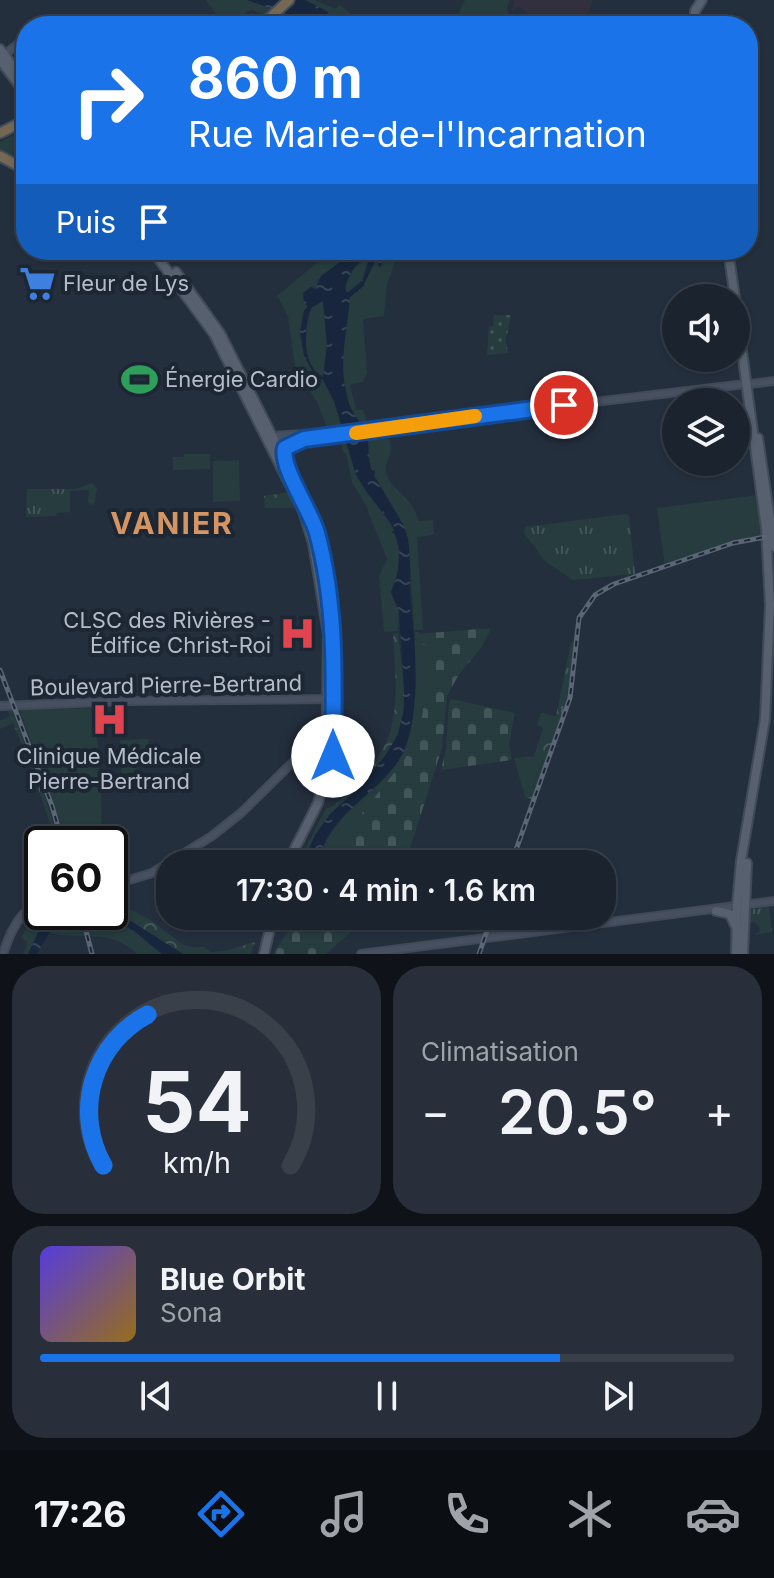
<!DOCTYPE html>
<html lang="fr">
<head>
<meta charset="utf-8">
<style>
  body { margin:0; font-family:Inter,sans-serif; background:#282f3a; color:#f1f3f6; height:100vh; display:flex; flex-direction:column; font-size:30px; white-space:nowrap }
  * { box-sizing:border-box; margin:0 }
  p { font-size:26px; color:#a0a4aa }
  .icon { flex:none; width:44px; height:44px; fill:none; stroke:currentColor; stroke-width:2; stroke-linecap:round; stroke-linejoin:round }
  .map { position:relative; height:954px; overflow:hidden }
  .panel { display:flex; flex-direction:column; gap:12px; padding:12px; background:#0f1319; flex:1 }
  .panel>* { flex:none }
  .top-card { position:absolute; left:16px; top:16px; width:742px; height:244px; border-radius:32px; box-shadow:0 2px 6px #0004,0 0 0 2px #39404a; background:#1a73e8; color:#fff; overflow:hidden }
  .tools { position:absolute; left:662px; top:284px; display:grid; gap:16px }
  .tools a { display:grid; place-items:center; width:88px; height:88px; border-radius:50%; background:#1b232e; box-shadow:0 2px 6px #0004,0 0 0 2px #39404a; font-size:40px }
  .speed { position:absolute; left:24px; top:826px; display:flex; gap:16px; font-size:40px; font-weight:700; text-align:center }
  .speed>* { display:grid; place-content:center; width:104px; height:104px; border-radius:50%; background:#1b232e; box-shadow:0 2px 6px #0004,0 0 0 2px #39404a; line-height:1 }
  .speed .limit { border:4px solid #111; border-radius:12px; background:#fff; color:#111 }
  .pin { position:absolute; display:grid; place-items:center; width:68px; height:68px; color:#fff; margin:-34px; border:4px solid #fff; border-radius:50%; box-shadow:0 2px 8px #0007 }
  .me { position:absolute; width:88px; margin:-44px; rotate:0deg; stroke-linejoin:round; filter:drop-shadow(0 0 6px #0008) }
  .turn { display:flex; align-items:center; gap:28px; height:168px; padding:0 40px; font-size:36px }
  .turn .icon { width:104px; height:104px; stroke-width:2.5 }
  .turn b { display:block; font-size:56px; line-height:68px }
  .then { display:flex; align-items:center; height:76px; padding:0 40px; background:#0003; gap:16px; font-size:30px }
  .big { font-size:60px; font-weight:600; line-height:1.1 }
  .panel .card { flex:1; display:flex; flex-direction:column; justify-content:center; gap:12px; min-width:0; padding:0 28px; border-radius:32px; background:#282f3a }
  .panel .dial { align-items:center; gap:0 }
  .dial svg { height:208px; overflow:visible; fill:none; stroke:#39404a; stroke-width:7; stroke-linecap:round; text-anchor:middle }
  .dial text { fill:#f1f3f6; stroke:none }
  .song { display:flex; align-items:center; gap:24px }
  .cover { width:96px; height:96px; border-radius:12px; background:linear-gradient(135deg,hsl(250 70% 55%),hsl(40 70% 35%)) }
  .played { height:8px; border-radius:4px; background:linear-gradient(90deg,#1a73e8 75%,#39404a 75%) }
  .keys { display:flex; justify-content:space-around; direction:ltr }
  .heat { display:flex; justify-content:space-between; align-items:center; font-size:44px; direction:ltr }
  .panel .tiles { flex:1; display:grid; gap:12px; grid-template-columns:1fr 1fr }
  .card:last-child { grid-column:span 2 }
  .trip { position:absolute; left:156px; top:850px; width:460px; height:80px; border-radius:32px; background:#1b232e; box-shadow:0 2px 6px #0004,0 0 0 2px #39404a; font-weight:600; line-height:80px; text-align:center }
  .tabs { display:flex; height:128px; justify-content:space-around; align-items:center; background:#0b0e12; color:#a0a4aa }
  .tabs .icon { width:56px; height:56px }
  .tabs .active { color:#1a73e8 }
  .tabs b { font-size:36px; color:#f1f3f6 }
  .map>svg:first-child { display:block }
  .medical { fill:#32303f }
  .grass { fill:url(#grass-tufts) }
  .forest { fill:url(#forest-crowns) }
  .cemetery { fill:url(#cemetery-stones) }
  .park { fill:#263c3f }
  .garden { fill:url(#garden-dots) }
  .water { fill:url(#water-ripples); fill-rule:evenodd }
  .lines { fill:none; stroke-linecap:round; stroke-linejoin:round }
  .river { stroke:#17263c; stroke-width:5 }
  .secondary-casing { stroke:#414a57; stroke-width:10 }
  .primary-casing { stroke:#414a57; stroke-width:12 }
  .motorway-casing { stroke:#434c59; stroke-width:13 }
  .secondary { stroke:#465061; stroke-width:6 }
  .primary { stroke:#56606e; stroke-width:8 }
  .motorway { stroke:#746855; stroke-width:9 }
  .rail-casing { stroke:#5a6575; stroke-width:5 }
  .rail { stroke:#1d2633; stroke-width:2; stroke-dasharray:6; stroke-linecap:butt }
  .route-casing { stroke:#114b97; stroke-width:20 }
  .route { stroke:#1a73e8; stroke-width:14 }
  .slow { stroke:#f59e0b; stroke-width:14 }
  .labels { text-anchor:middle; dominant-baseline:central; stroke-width:8; stroke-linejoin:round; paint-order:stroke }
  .poi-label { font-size:22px; fill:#b4bcc9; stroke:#1d2633; text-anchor:start }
  .street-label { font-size:22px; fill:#b4bcc9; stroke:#1d2633 }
  .district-label { font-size:30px; font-weight:bold; letter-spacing:2px; fill:#d59563; stroke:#1d2633 }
</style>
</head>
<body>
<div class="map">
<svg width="774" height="954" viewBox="0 0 774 954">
  <defs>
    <pattern id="grass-tufts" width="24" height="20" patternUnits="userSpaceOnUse" patternTransform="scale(2)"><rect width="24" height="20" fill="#263c3f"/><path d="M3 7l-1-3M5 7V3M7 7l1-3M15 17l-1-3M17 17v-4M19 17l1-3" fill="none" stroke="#435659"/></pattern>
    <pattern id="forest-crowns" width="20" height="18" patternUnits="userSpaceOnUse" patternTransform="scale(2)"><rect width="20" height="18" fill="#263c3f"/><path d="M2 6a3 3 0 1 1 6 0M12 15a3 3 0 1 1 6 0" fill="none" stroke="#435659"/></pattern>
    <pattern id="cemetery-stones" width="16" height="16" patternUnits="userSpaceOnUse" patternTransform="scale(2)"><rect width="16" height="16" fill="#263c3f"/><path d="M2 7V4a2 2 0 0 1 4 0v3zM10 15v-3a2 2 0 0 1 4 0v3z" fill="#435659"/></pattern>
    <pattern id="garden-dots" width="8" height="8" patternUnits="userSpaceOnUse" patternTransform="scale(2)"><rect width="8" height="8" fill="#263c3f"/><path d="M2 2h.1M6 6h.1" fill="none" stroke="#435659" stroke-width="1.8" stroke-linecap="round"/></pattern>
    <pattern id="water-ripples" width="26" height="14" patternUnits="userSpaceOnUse" patternTransform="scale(2)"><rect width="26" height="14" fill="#17263c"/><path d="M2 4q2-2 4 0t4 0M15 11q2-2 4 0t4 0" fill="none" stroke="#364457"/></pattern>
  </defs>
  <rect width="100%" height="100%" fill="#242f3e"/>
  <polygon class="medical" points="514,0 593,0 584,26 540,26 541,22 518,6 512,12"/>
  <g class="grass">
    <polygon points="26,128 26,169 0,155 0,142"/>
    <polygon points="92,483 97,488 94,505 88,503 89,490 70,491 70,512 57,513 56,516 26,517 27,489 75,489"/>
    <polygon points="626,514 629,516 635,574 573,580 546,562 524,533 525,527"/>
    <polygon points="575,641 571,690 564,718 556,716 571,642"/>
    <polygon points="8,710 12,710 43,791 60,844 57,844 31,767 13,723 0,729 0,721 10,716"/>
    <polygon points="769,907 772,932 755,935 760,931 759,926 755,922 750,923 748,954 745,954 749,910"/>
  </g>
  <g class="forest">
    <polygon points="290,492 297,508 265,508 264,496"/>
    <path d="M398 633C401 666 410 704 397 736 392 750 381 760 372 770 365 778 359 787 352 794 329 818 312 829 307 864H302L303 854 326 808H330C344 799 352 785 362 772 366 767 372 764 376 759 403 726 395 672 393 634Z"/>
    <polygon points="541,713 564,718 534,800 528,798 543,760 534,756 543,728 537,725"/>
    <polygon points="110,900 151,920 183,945 191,947 203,947 211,952 225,951 255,942 251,954 183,954 110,908"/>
  </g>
  <g class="cemetery">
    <polygon points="491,628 483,645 458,676 447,696 442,748 405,864 321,864 405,751 417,634"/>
    <polygon points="452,699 515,713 509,745 512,760 441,770 446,750 449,702"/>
    <polygon points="298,916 369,916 326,954 273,954"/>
  </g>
  <g class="park">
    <polygon points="206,0 247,0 293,16 315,26 294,26 252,10 246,12 239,26 225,26"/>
    <path d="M305 0H314L336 9 339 4 357 19 359 17 373 26C356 26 332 30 327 11Z"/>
    <polygon points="465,0 510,0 507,8 511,21 506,26 453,26"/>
    <polygon points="332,250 356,250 318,280 316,289 313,287 305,304 308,306 304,311 300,334 304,355 314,374 323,380 336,405 356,474 394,530 399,551 398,575 391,592 399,612 398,631 384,632 379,576 387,559 366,506 352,482 346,453 344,453 337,432 329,432 317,402 295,367 288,316 277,296"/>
    <path d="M385 250H399L387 285 384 316 363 319 367 373 363 382 350 385 356 410H363L371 433 388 431C389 437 391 445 391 450 390 459 383 465 387 475 393 492 412 496 419 521L433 520 434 535 417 537 423 630H414L409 546 404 526 372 471 367 459 368 441 361 424 350 409 343 375V334L349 304 345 286 354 268 370 255 362 279 365 282 379 254 378 265 383 263Z"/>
    <path d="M323 300 327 345 324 377C301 367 304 327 311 308Z"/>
    <polygon points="184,454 210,454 210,469 173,470 173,457 183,457"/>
    <polygon points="239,460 240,501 213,502 213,461"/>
    <polygon points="758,495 764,537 733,542 665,566 657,508"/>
    <path d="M415 632H418L423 645 440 640 454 633C450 644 437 645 433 657 429 668 434 679 426 688L421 724 405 759 333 850V864H319C321 839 345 813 362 797 371 789 383 781 389 771 418 724 412 684 415 632Z"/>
    <polygon points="92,708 95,710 101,788 102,844 68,844 19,709"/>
    <polygon points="148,739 151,756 135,770 128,783 122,782 120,740"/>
    <polygon points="534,756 543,759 528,798 525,797 514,758"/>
    <polygon points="42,904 42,912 50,912 44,920 28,954 23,954 28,942 21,938 30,922 25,917"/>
    <path d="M99 912 134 931 162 954H137C109 927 82 941 50 933 62 912 76 912 99 912Z"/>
  </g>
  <polygon class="garden" points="494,315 511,315 506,341 508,353 487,355 489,327 493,326"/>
  <g class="water">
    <polygon points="247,0 305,0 327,11 329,18 343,26 315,26 293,16"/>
    <path d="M356 250H385L381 267 378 266 379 254 365 282 362 284 370 255C356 262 347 275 345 291L350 294C348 332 337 362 348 401 352 415 366 426 368 441 369 451 368 460 372 471L375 470 374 476 404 526 408 539C411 562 409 584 411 607 416 647 421 715 403 753 384 792 323 816 319 864H307L309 848 315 835 330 814 359 788 385 756 398 734 404 709V687L399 612 391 592C398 578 405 542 392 532L394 530 392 524 368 494 356 475 334 401 323 380 314 374 304 355 300 331 304 311 308 306 304 303 303 293 311 287 316 289 321 276ZM323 301 327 345 323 377C301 367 304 327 311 308Z"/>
    <polygon points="110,908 183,954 162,954 134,931 99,912 110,912"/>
    <polygon points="50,912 73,912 55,923 37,954 28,954 44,920"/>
  </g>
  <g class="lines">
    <polyline class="river" points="350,294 362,284"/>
    <defs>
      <g id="secondary">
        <polyline points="4,55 26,38"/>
        <polyline points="750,384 774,381"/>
        <polyline points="272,436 319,433"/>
        <polyline points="272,437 304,439 468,417 746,384"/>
        <polyline points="0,706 125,701 333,699"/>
        <polyline points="110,886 152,873 212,836 241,813 295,760 327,756"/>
        <path d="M3 954C11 930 19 912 42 900"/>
        <polyline points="361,954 774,901"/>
      </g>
      <g id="primary">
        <polyline points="695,26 695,11 702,0"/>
        <polyline points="0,49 26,84"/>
        <polyline points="0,60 26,94"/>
        <polyline points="152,250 214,334 303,511 313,543 328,634 326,771 318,803 287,864"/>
        <polyline points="728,250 735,298"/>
        <polyline points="176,272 220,333 308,507 318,536 324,569"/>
        <polyline points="758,438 774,547"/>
        <polyline points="283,457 287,446 304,439"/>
        <polyline points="333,618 333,688"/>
        <polyline points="331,780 333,718"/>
        <polyline points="716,911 730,914 735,925"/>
        <polyline points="264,954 273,916"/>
        <polyline points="736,954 737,905 741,861 765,719 770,605 766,528 736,307"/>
        <polyline points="743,954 747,863"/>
      </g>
      <g id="motorway">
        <polyline points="261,26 289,0"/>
        <polyline points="0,133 26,120"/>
        <polyline points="0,156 26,170"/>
      </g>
    </defs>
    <use href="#secondary" class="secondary-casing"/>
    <use href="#primary" class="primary-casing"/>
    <use href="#motorway" class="motorway-casing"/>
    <use href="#secondary" class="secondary"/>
    <use href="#primary" class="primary"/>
    <use href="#motorway" class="motorway"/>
    <defs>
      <g id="rail">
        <polyline points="0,670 52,806 63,844"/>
        <polyline points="511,864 570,698 579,618 595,595 614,584 733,543 765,537"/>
        <polyline points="81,912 92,954"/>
        <polyline points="479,954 492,916"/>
      </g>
    </defs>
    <use href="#rail" class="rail-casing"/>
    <use href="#rail" class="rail"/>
  </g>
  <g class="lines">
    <defs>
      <path id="route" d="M333 756C334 681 337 607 317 533 311 511 280 467 285 448L304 439 564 405"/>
    </defs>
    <use href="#route" class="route-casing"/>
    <use href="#route" class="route"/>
    <polyline class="slow" points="356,433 475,416"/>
  </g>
  <defs>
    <symbol id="supermarket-bare" viewBox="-9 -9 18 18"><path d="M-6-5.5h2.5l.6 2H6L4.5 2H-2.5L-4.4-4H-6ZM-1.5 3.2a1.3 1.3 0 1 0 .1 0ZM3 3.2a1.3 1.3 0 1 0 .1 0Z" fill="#3f7fe0" stroke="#1d2633" stroke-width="2.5" paint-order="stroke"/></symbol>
    <symbol id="stadium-bare" viewBox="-9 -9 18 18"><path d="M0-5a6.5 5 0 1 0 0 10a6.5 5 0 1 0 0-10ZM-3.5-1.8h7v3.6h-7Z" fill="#2e9e5b" stroke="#1d2633" stroke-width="2.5" paint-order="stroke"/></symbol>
    <symbol id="hospital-bare" viewBox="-9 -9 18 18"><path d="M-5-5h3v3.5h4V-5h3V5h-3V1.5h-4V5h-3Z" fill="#e0444e" stroke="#1d2633" stroke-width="2.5" paint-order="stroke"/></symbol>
  </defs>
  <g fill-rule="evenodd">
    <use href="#supermarket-bare" x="12" y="258" width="51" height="51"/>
    <use href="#stadium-bare" x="114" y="354" width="51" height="51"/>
    <use href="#hospital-bare" x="272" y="608" width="51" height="51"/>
    <use href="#hospital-bare" x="84" y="694" width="51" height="51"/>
  </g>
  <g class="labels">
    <g class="poi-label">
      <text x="63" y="283">Fleur de Lys</text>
      <text x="165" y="379">Énergie Cardio</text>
      <text x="271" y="620" text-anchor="end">CLSC des Rivières -<tspan x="271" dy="25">Édifice Christ-Roi</tspan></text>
      <text x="109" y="756" text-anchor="middle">Clinique Médicale<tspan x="109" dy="25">Pierre-Bertrand</tspan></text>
    </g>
    <g class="street-label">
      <text transform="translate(166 685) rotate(-1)">Boulevard Pierre-Bertrand</text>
    </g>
    <g class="district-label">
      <text x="172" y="523">VANIER</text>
    </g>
  </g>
</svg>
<div class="tools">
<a><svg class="icon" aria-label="sound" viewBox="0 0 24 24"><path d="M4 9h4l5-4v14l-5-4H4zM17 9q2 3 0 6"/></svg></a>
<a><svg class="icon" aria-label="layers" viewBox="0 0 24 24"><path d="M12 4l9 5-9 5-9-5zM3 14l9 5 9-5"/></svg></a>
</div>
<div class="speed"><div class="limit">60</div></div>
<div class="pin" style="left:564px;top:405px;background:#d93025"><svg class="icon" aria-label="arrive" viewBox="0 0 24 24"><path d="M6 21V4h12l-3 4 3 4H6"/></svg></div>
<svg class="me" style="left:333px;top:756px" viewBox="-20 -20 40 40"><circle r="19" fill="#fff"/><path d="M0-13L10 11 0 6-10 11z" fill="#1a73e8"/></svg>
<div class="trip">17:30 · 4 min · 1.6 km</div>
<div class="top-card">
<div class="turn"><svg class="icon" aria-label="right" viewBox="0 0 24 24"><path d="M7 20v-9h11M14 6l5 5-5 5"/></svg><div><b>860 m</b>Rue Marie-de-l'Incarnation</div></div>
<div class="then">Puis<svg class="icon" aria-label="arrive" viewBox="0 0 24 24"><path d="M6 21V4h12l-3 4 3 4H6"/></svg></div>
</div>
</div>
<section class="panel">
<div class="tiles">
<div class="card dial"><svg viewBox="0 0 100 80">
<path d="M14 69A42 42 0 1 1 86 69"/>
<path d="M14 69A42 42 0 0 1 31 11" stroke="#1a73e8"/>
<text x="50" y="56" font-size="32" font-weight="700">54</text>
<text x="50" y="72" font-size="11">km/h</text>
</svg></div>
<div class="card"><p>Climatisation</p>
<div class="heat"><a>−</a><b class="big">20.5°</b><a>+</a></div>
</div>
<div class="card">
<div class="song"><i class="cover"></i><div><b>Blue Orbit</b><p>Sona</p></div></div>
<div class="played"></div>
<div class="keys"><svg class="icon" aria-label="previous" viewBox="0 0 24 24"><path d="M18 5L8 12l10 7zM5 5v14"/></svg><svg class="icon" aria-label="pause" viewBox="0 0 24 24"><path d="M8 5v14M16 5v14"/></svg><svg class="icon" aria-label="next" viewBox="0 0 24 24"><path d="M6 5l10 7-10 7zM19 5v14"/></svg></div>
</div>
</div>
</section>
<nav class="tabs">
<b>17:26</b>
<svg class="icon active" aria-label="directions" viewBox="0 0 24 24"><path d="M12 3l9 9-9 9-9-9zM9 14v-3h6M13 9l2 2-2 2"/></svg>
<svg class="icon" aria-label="music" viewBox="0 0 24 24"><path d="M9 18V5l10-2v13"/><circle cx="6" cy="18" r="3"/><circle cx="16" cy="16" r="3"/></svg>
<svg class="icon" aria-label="phone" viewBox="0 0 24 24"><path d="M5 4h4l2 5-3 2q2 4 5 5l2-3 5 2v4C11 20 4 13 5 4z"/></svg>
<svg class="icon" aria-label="climate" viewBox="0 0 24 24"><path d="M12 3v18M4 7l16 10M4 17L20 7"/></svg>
<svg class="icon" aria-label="car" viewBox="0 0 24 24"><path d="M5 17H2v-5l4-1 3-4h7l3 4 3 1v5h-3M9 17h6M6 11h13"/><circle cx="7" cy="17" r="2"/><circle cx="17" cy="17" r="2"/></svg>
</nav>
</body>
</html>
